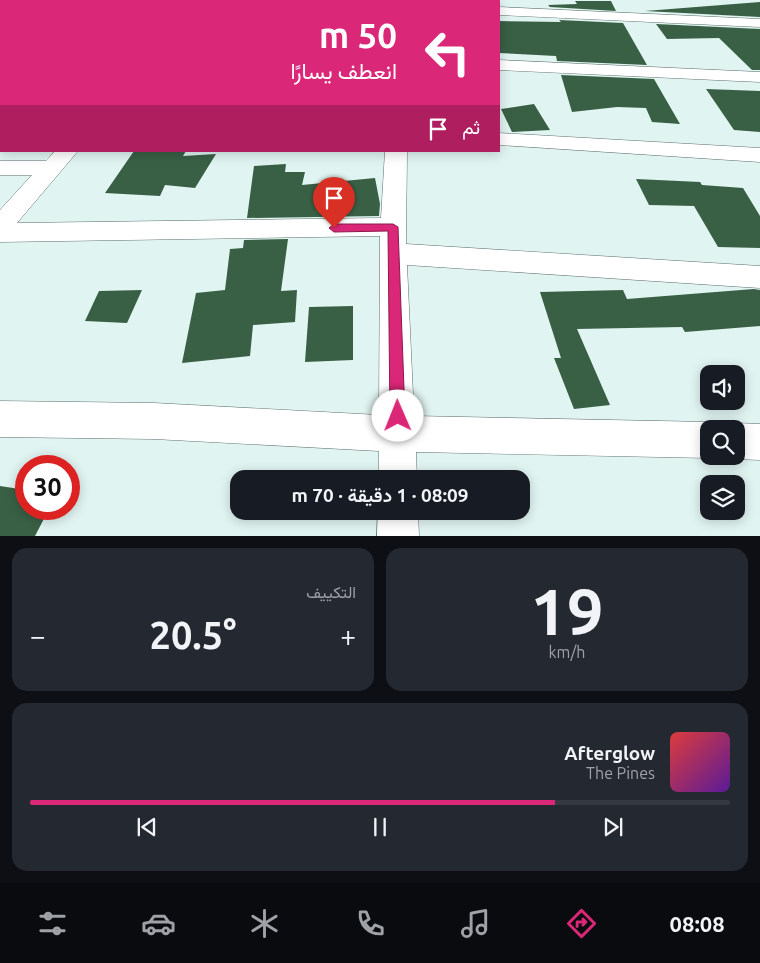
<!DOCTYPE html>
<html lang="ar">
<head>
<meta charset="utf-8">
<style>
  body { margin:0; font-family:Ubuntu,Vazirmatn,sans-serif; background:#242831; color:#f1f3f6; direction:rtl; height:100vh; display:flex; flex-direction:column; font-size:19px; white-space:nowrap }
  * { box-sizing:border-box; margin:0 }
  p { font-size:16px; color:#9ea1a6 }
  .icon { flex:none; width:28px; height:28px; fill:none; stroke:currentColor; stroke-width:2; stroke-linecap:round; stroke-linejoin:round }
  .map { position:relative; height:536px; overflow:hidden; direction:ltr }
  .sheet { display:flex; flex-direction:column; gap:12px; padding:12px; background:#0d0f14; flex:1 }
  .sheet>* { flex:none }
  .hud { position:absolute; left:0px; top:0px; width:500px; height:152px; box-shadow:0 2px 12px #0003; direction:rtl; background:#db2777; color:#fff; overflow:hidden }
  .fabs { position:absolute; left:700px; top:365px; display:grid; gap:10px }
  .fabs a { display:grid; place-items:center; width:45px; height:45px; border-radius:10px; background:#171b24; box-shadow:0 2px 12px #0003; font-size:25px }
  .speed { position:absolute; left:15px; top:455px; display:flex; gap:10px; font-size:25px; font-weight:700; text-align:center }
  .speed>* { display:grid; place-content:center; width:65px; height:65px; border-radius:50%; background:#171b24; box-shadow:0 2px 12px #0003; line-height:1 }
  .speed .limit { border:8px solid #d22; background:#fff; color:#111 }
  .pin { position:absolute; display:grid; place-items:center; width:42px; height:42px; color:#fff; margin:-51px -21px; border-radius:50% 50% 50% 0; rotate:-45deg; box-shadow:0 0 5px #0007 }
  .pin .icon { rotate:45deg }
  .me { position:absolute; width:55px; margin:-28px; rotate:359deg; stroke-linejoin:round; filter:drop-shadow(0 0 4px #0008) }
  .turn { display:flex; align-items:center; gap:18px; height:105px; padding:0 20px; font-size:22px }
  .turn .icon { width:65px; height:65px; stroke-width:2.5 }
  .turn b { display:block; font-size:35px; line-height:42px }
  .then { display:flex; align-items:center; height:48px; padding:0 20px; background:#0003; gap:10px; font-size:19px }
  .big { font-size:38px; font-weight:600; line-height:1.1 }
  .sheet .tile { flex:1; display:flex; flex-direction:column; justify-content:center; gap:8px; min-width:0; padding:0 18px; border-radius:15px; background:#242831 }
  .sheet .dial { align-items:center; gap:0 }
  .dial b { font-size:65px; line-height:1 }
  .song { display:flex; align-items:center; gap:15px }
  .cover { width:60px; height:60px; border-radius:8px; background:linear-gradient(135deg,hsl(0 70% 55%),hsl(270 70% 35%)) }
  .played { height:5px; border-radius:2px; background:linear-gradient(90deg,#db2777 75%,#363941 75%) }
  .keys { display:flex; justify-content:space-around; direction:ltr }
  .heat { display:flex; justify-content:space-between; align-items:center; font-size:28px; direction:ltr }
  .sheet .tiles { flex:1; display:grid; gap:12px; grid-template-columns:1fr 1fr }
  .tile:last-child { grid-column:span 2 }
  .trip { position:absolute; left:230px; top:470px; width:300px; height:50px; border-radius:15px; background:#171b24; box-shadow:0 2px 12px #0003; font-weight:600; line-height:50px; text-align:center; direction:rtl }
  .tab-bar { display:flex; height:80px; justify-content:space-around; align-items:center; background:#090b0e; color:#9ea1a6 }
  .tab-bar .icon { width:35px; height:35px }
  .tab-bar .current { color:#db2777 }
  .tab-bar b { font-size:22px; color:#f1f3f6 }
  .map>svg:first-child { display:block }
  .building { fill:#396045 }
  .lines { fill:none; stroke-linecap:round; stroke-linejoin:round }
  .street-casing { stroke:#5c6e6b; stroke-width:1 }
  .street { fill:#fff; fill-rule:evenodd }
  .route { fill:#db2777; stroke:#8e194d }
</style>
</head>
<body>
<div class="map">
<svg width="760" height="536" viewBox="0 0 760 536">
  <rect width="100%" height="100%" fill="#e0f4f1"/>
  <g class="building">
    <polygon points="575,1 611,1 616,11 550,7 548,5 577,4"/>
    <polygon points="760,2 760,17 645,11"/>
    <polygon points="559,20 623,23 647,65 557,61 556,56 499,53 499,21 561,22"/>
    <polygon points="656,24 760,29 760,70 752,70 719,38 667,39"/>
    <polygon points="561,75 654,79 680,124 652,122 646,108 617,107 572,112"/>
    <polygon points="706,89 760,91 760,132 734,130"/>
    <polygon points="534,104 550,130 512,132 501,109"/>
    <polygon points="134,151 186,151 183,156 216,154 195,188 165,185 160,196 105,193"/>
    <polygon points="286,164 285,172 305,172 302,185 375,178 380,204 379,216 247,218 254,166"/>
    <polygon points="636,179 700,182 702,185 743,188 760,216 760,248 718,247 694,206 649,205"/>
    <polygon points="288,239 281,291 297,290 295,322 253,325 250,356 182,363 196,293 225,290 230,249 243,248 244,240"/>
    <polygon points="754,289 760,290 760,326 685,332 682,327 577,329 610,405 574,409 554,358 561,358 540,292 623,290 627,299"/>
    <polygon points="142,290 127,323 85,321 99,291"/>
    <polygon points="353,306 353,360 305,362 309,307"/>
    <polygon points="0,486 26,490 26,509 49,509 35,536 0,536"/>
  </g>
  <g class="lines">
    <defs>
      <g id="street">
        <polygon points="0,0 78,0 79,1 1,1 1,3"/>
        <rect x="395" y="0" width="14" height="1"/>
        <polygon points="499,7 760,19 760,27 499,15"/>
        <rect x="0" y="26" width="1" height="10"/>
        <polygon points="499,60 760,72 760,82 499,70"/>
        <rect x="0" y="92" width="1" height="12"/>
        <polygon points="499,133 760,148 760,162 499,145"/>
        <polygon points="55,151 78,151 17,223 381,218 385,151 407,151 406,244 760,266 760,288 407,265 414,416 709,422 723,429 709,429 709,456 714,456 709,458 416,452 417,479 379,479 379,451 154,439 0,437 0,401 154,403 379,415 380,236 0,242 0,210 32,175 0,175 0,161 46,161"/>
        <polygon points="736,423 760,424 760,460 736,459 729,456 736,456 736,429 723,429"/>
        <polygon points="378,511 418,511 419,536 377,536"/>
      </g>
    </defs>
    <use href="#street" class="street-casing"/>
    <use href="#street" class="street"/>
  </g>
  <polygon class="route" points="334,224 393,224 398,227 405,416 403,421 398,423 393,421 390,416 388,231 334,232 329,228"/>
</svg>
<div class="fabs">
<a><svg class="icon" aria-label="sound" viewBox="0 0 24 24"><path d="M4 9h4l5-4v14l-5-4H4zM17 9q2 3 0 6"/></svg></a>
<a><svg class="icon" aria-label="search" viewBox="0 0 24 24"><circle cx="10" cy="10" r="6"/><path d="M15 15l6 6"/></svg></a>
<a><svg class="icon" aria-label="layers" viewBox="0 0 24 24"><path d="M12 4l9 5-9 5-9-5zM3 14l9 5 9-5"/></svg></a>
</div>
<div class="speed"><div class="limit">30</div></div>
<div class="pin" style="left:334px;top:228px;background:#d93025"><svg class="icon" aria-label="arrive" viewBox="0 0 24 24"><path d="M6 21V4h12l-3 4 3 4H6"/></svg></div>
<svg class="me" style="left:398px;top:416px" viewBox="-20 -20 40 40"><circle r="19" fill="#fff"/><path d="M0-13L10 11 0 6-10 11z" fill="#db2777"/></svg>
<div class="trip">08:09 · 1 دقيقة · 70 m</div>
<div class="hud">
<div class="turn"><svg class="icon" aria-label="left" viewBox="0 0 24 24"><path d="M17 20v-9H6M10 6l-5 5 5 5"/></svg><div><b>50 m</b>انعطف يسارًا</div></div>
<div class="then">ثم<svg class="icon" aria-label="arrive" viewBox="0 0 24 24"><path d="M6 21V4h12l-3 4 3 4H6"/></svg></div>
</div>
</div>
<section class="sheet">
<div class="tiles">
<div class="tile dial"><b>19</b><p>km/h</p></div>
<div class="tile"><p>التكييف</p>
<div class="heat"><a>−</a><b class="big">20.5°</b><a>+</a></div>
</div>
<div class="tile">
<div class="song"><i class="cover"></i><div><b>Afterglow</b><p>The Pines</p></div></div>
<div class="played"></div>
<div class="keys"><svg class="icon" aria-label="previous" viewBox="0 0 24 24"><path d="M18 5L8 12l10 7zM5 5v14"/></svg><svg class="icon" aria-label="pause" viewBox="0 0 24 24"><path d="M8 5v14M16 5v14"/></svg><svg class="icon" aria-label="next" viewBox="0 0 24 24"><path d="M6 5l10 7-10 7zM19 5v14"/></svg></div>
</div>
</div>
</section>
<nav class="tab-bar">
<b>08:08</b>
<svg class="icon current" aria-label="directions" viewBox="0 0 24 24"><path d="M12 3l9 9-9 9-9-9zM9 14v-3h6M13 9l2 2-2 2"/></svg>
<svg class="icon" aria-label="music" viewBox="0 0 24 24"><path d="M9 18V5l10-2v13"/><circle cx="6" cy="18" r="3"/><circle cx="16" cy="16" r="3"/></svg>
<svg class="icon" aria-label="phone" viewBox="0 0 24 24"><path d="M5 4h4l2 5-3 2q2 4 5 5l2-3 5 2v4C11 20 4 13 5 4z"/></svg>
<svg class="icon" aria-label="climate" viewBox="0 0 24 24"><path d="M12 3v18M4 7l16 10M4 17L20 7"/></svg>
<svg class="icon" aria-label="car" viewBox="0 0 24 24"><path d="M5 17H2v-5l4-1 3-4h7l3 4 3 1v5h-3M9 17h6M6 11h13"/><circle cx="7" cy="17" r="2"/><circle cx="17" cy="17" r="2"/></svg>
<svg class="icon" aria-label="filters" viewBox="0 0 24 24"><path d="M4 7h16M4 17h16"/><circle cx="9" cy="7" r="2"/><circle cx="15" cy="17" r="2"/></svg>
</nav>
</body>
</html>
